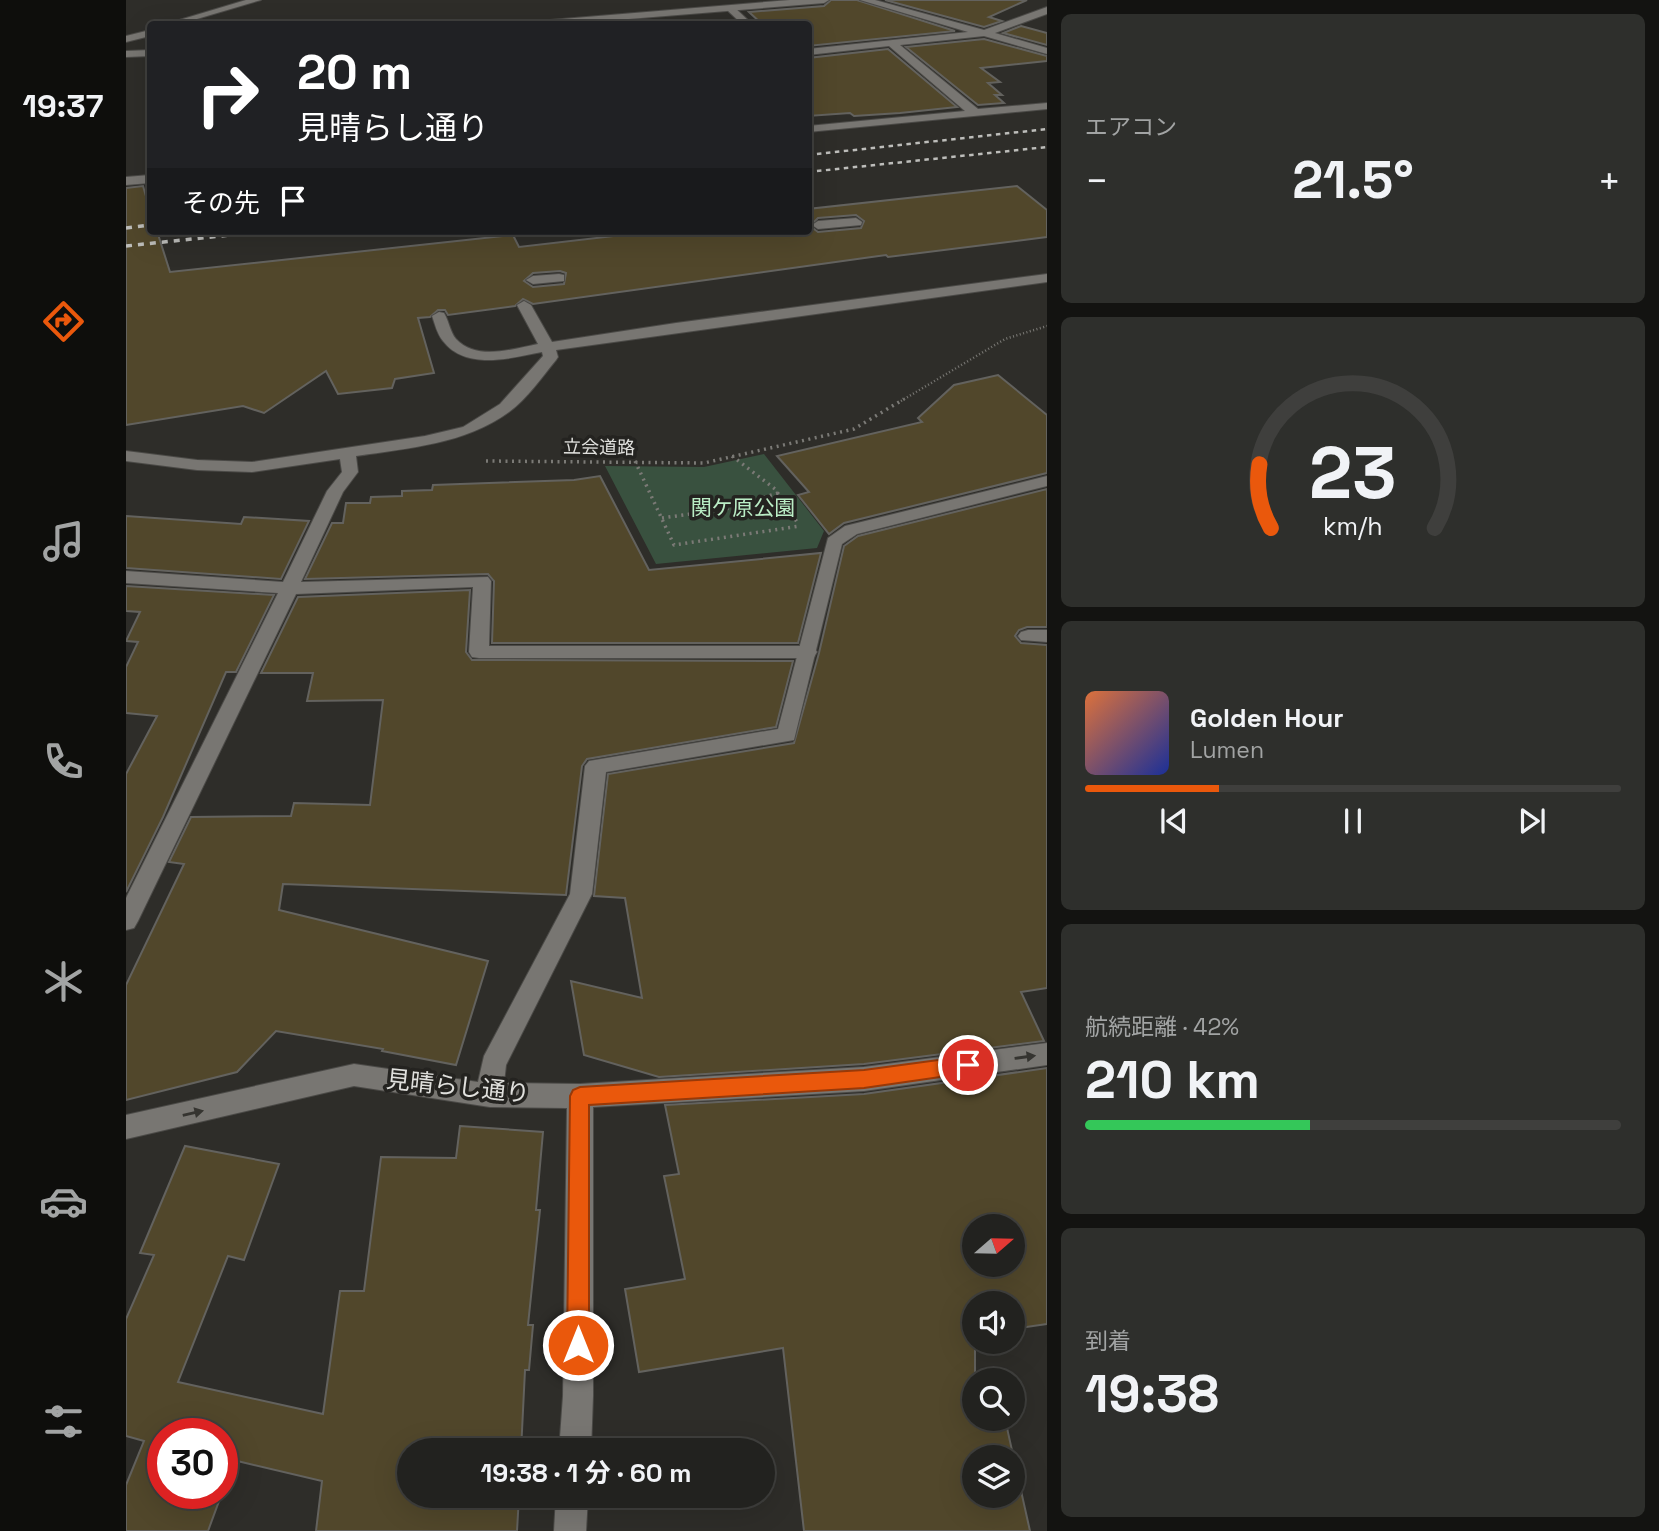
<!DOCTYPE html>
<html lang="ja">
<head>
<meta charset="utf-8">
<style>
  body { margin:0; font-family:"Space Grotesk","Noto Sans JP",sans-serif; background:#2e2f2c; color:#f1f3f6; height:100vh; display:flex; flex-direction:column; font-size:26px; white-space:nowrap }
  * { box-sizing:border-box; margin:0 }
  p { font-size:23px; color:#a2a4a4 }
  .icon { flex:none; width:38px; height:38px; fill:none; stroke:currentColor; stroke-width:2; stroke-linecap:round; stroke-linejoin:round }
  .map { position:relative; flex:1; overflow:hidden }
  .drawer { display:flex; flex-direction:column; gap:14px; padding:14px; background:#131311; width:612px }
  .drawer>* { flex:none }
  .guide { position:absolute; left:21px; top:21px; width:665px; height:214px; border-radius:7px; box-shadow:0 7px 28px #0002,0 0 0 2px #3f3f3d; background:#202124; color:#fff; overflow:hidden }
  .needle { width:46px; rotate:70deg }
  .buttons { position:absolute; left:836px; top:1214px; display:grid; gap:14px }
  .buttons a { display:grid; place-items:center; width:63px; height:63px; border-radius:50%; background:#22221f; box-shadow:0 7px 28px #0002,0 0 0 2px #3f3f3d; font-size:35px }
  .speed { position:absolute; left:21px; top:1418px; display:flex; gap:14px; font-size:35px; font-weight:700; text-align:center }
  .speed>* { display:grid; place-content:center; width:91px; height:91px; border-radius:50%; background:#22221f; box-shadow:0 7px 28px #0002,0 0 0 2px #3f3f3d; line-height:1 }
  .speed .limit { border:10px solid #d22; background:#fff; color:#111 }
  .pin { position:absolute; display:grid; place-items:center; width:60px; height:60px; color:#fff; margin:-30px; border:4px solid #fff; border-radius:50%; box-shadow:0 2px 7px #0007 }
  .me { position:absolute; width:77px; margin:-38px; rotate:0deg; stroke-linejoin:round; filter:drop-shadow(0 0 5px #0008) }
  .turn { display:flex; align-items:center; gap:24px; height:147px; padding:0 35px; font-size:32px }
  .turn .icon { width:91px; height:91px; stroke-width:2.5 }
  .turn b { display:block; font-size:49px; line-height:60px }
  .then { display:flex; align-items:center; height:66px; padding:0 35px; background:#0003; gap:14px; font-size:26px }
  .big { font-size:52px; font-weight:700; line-height:1.1 }
  .drawer .widget { flex:1; display:flex; flex-direction:column; justify-content:center; gap:10px; min-width:0; padding:0 24px; border-radius:10px; background:#2e2f2c }
  .drawer .dial { align-items:center; gap:0 }
  .dial svg { height:182px; overflow:visible; fill:none; stroke:#3f3f3d; stroke-width:7; stroke-linecap:round; text-anchor:middle }
  .dial text { fill:#f1f3f6; stroke:none }
  .song { display:flex; align-items:center; gap:21px }
  .cover { width:84px; height:84px; border-radius:10px; background:linear-gradient(135deg,hsl(20 70% 55%),hsl(230 70% 35%)) }
  .played { height:7px; border-radius:4px; background:linear-gradient(90deg,#ea580c 25%,#3f3f3d 25%) }
  .keys { display:flex; justify-content:space-around; direction:ltr }
  .heat { display:flex; justify-content:space-between; align-items:center; font-size:38px; direction:ltr }
  .charge { height:10px; border-radius:5px; background:linear-gradient(90deg,#34c759 42%,#3f3f3d 0) }
  .trip { position:absolute; left:271px; top:1438px; width:378px; height:70px; border-radius:35px; background:#22221f; box-shadow:0 7px 28px #0002,0 0 0 2px #3f3f3d; font-weight:700; line-height:70px; text-align:center }
  main { display:flex; flex:1; min-height:0 }
  .menu { display:flex; flex-direction:column; width:126px; justify-content:space-around; align-items:center; background:#0e0e0c; color:#a2a4a4 }
  .menu .icon { width:49px; height:49px }
  .menu .selected { color:#ea580c }
  .menu b { font-size:32px; color:#f1f3f6 }
  .map>svg:first-child { display:block }
  .green { fill:#39513f }
  .building { fill:#51472b; stroke:#63625e; stroke-width:2; fill-rule:evenodd }
  .lines { fill:none; stroke-linecap:round; stroke-linejoin:round }
  .lane-casing { stroke:#4b4a47; stroke-width:2 }
  .street-casing { stroke:#4b4a47; stroke-width:2 }
  .path-far1 { stroke:#7b7a76; stroke-width:2.5; stroke-dasharray:1 2.5; stroke-linecap:butt }
  .path { stroke:#7b7a76; stroke-width:3.5; stroke-dasharray:2 4.5; stroke-linecap:butt }
  .lane { fill:#787672; fill-rule:evenodd }
  .street { fill:#787672; fill-rule:evenodd }
  .rail-far1 { stroke:#bdbdba; stroke-width:2.5; stroke-dasharray:4.5 4.5; stroke-linecap:butt }
  .rail { stroke:#bdbdba; stroke-width:3.5; stroke-dasharray:6 6; stroke-linecap:butt }
  .oneway { fill:#353430 }
  .route { fill:#ea580c; stroke:#983908; stroke-width:2 }
  .labels { text-anchor:middle; dominant-baseline:central; stroke-width:7; stroke-linejoin:round; paint-order:stroke }
  .far-street-label { font-size:18px; fill:#e0e0dd; stroke:#242320 }
  .park-label { font-size:21px; fill:#baedc5; stroke:#242320 }
  .near-street-label { font-size:24px; fill:#e0e0dd; stroke:#242320 }
</style>
</head>
<body>
<main>
<nav class="menu">
<b>19:37</b>
<svg class="icon selected" aria-label="directions" viewBox="0 0 24 24"><path d="M12 3l9 9-9 9-9-9zM9 14v-3h6M13 9l2 2-2 2"/></svg>
<svg class="icon" aria-label="music" viewBox="0 0 24 24"><path d="M9 18V5l10-2v13"/><circle cx="6" cy="18" r="3"/><circle cx="16" cy="16" r="3"/></svg>
<svg class="icon" aria-label="phone" viewBox="0 0 24 24"><path d="M5 4h4l2 5-3 2q2 4 5 5l2-3 5 2v4C11 20 4 13 5 4z"/></svg>
<svg class="icon" aria-label="climate" viewBox="0 0 24 24"><path d="M12 3v18M4 7l16 10M4 17L20 7"/></svg>
<svg class="icon" aria-label="car" viewBox="0 0 24 24"><path d="M5 17H2v-5l4-1 3-4h7l3 4 3 1v5h-3M9 17h6M6 11h13"/><circle cx="7" cy="17" r="2"/><circle cx="17" cy="17" r="2"/></svg>
<svg class="icon" aria-label="filters" viewBox="0 0 24 24"><path d="M4 7h16M4 17h16"/><circle cx="9" cy="7" r="2"/><circle cx="15" cy="17" r="2"/></svg>
</nav>
<div class="map">
<svg width="921" height="1531" viewBox="0 0 921 1531">
  <rect width="100%" height="100%" fill="#2e2d29"/>
  <polygon class="green" points="638,454 698,531 691,548 530,564 479,466 578,467"/>
  <g class="building">
    <polygon points="705,0 731,0 829,31 682,46 682,24 636,24 623,12 698,6"/>
    <polygon points="759,0 901,0 863,17 876,21 858,27"/>
    <polygon points="895,26 921,33 921,45 877,33"/>
    <polygon points="858,39 921,56 921,61 855,68 874,82 862,83 876,95 869,95 878,103 852,105 780,47"/>
    <polygon points="762,49 831,107 774,113 728,116 724,113 682,116 682,58"/>
    <path d="M17 186 24 210V231H31L44 272 387 235 393 247 531 231H682V209L891 186 921 210V237L762 257 760 255 407 304 397 299 389 306 322 315 319 310H312L304 317 292 318 308 373 269 379 266 388 212 394 200 371 138 413 117 406 0 425V188ZM730 215 738 221 735 228 692 232 684 226 692 218ZM434 271 440 273 438 284 407 287 398 281 407 273Z"/>
    <polygon points="872,375 921,415 921,473 718,523 703,534 672,495 683,492 651,456 796,422 792,418 828,385"/>
    <polygon points="474,476 523,570 695,553 672,643 366,643 368,581 362,574 179,579 206,523 217,523 220,503 244,503 245,497 276,496 276,491 306,490 307,485 448,480"/>
    <polygon points="921,489 921,627 901,627 893,630 889,636 895,643 921,645 921,988 895,992 918,1041 738,1064 533,1077 458,1055 445,981 516,998 499,898 468,896 482,774 668,743 693,653 718,546 732,536"/>
    <polygon points="0,516 115,524 118,517 183,521 155,579 0,568"/>
    <polygon points="0,586 148,595 110,672 100,672 37,817 0,892 0,774 31,716 0,713 0,667 12,642 0,641 14,612 0,611"/>
    <polygon points="344,590 340,652 346,660 667,661 650,727 461,759 456,766 440,895 157,884 153,910 362,961 330,1065 256,1051 257,1049 150,1031 111,1072 0,1100 0,985 58,864 43,862 65,817 165,816 168,803 244,805 257,700 181,701 187,673 135,673 172,597"/>
    <path d="M921 1068V1324L887 1329V1304H849V1419H879L904 1531H678L657 1348 513 1372 499 1289 559 1279 538 1176 553 1174 539 1105 738 1094ZM849 1227H887V1265H849ZM849 1458H887V1496H849Z"/>
    <polygon points="334,1126 417,1132 410,1210 414,1210 402,1325 407,1325 403,1370 399,1370 395,1451 284,1451 284,1496 393,1496 391,1531 190,1531 196,1481 107,1460 96,1492 96,1433 37,1433 37,1493 96,1493 82,1531 0,1531 0,1485 18,1441 0,1436 0,1319 28,1255 14,1253 59,1146 153,1164 118,1260 102,1256 52,1382 197,1414 214,1291 238,1291 255,1157 330,1158"/>
  </g>
  <g class="lines">
    <defs>
      <g id="lane">
        <polygon points="601,6 607,6 626,24 616,24 601,10"/>
        <polygon points="24,175 24,183 0,185 0,177"/>
        <path d="M921 274V282L430 350 432 357 430 360C416 377 401 399 383 412 339 444 284 448 230 456L232 472 217 492 175 582 362 577 365 581 363 646H681L688 647 691 652 688 657 681 658H353L346 657 343 652 347 587 170 594 12 921 8 928 0 930V898L152 593 0 583V571L157 582 201 491 216 472 214 459 126 472 71 470 0 461V451L71 460 126 462 299 436 337 427 374 404 417 356 416 352C385 358 340 371 317 341 311 334 309 324 306 316L313 312 318 313C323 321 324 332 330 339 350 361 387 349 412 344L391 305 398 301 405 305 426 342 550 323Z"/>
        <polygon points="902,630 921,630 921,642 895,640 892,636 895,632"/>
      </g>
      <g id="street">
        <polygon points="120,0 135,0 54,24 40,24"/>
        <polygon points="664,0 703,0 698,3 441,24 407,24 412,21"/>
        <polygon points="734,0 749,0 858,30 921,7 921,14 869,33 921,48 921,54 858,36 774,45 852,109 921,103 921,109 682,132 682,126 839,111 763,46 682,55 682,49 842,32"/>
        <polygon points="24,30 24,36 0,42 0,36"/>
        <polygon points="24,50 24,56 0,57 0,51"/>
        <polygon points="730,218 736,222 735,225 692,229 686,225 692,221"/>
        <polygon points="433,274 438,275 438,281 407,284 400,280 407,276"/>
        <polygon points="921,476 921,486 731,534 716,544 668,740 480,772 466,894 380,1065 378,1083 454,1084 738,1067 921,1043 921,1065 738,1091 467,1107 467,1396 465,1451 433,1451 437,1396 441,1108 364,1107 228,1086 0,1139 0,1115 228,1064 352,1082 358,1056 444,894 459,766 463,761 652,729 702,538 719,526"/>
        <polygon points="430,1496 462,1496 460,1531 428,1531"/>
      </g>
    </defs>
    <use href="#lane" class="lane-casing"/>
    <use href="#street" class="street-casing"/>
    <polyline class="path-far1" points="775,401 879,339 921,326"/>
    <g class="path">
      <polyline points="606,456 649,489 673,525"/>
      <polyline points="360,461 578,463 728,429 778,399"/>
      <polyline points="509,461 548,545 674,526"/>
      <polyline points="536,518 600,509 652,493"/>
    </g>
    <use href="#lane" class="lane"/>
    <use href="#street" class="street"/>
    <g class="rail-far1">
      <polyline points="682,155 921,129"/>
      <polyline points="682,172 921,147"/>
    </g>
    <g class="rail">
      <polyline points="0,228 24,225"/>
      <polyline points="0,246 142,231"/>
    </g>
  </g>
  <defs><path id="oneway-solid" d="M-6-.8H1V-3.2L6.5 0L1 3.2V.8H-6Z" transform="scale(1.75)"/></defs>
  <g class="oneway">
    <use href="#oneway-solid" transform="translate(899 1057) rotate(-8)"/>
    <use href="#oneway-solid" transform="translate(67 1113) rotate(-13)"/>
  </g>
  <polygon class="route" points="842,1056 849,1058 852,1065 849,1071 842,1073 738,1088 463,1105 463,1345 460,1353 452,1357 444,1353 441,1345 444,1096 447,1090 454,1087 738,1070"/>
  <g class="labels">
    <g class="far-street-label">
      <text transform="translate(473 447) rotate(1)">立会道路</text>
    </g>
    <g class="park-label">
      <text x="617" y="507">関ケ原公園</text>
    </g>
    <g class="near-street-label">
      <text transform="translate(332 1086) rotate(6)">見晴らし通り</text>
    </g>
  </g>
</svg>
<div class="buttons">
<a><svg class="needle" viewBox="-14 -14 28 28"><path d="M0-13l5 13h-10z" fill="#e53935"/><path d="M0 13l5-13h-10z" fill="#a2a4a4"/></svg></a>
<a><svg class="icon" aria-label="sound" viewBox="0 0 24 24"><path d="M4 9h4l5-4v14l-5-4H4zM17 9q2 3 0 6"/></svg></a>
<a><svg class="icon" aria-label="search" viewBox="0 0 24 24"><circle cx="10" cy="10" r="6"/><path d="M15 15l6 6"/></svg></a>
<a><svg class="icon" aria-label="layers" viewBox="0 0 24 24"><path d="M12 4l9 5-9 5-9-5zM3 14l9 5 9-5"/></svg></a>
</div>
<div class="speed"><div class="limit">30</div></div>
<div class="pin" style="left:842px;top:1065px;background:#d93025"><svg class="icon" aria-label="arrive" viewBox="0 0 24 24"><path d="M6 21V4h12l-3 4 3 4H6"/></svg></div>
<svg class="me" style="left:452px;top:1345px" viewBox="-20 -20 40 40"><circle r="17" fill="#ea580c" stroke="#fff" stroke-width="3"/><path d="M0-11L8 9 0 5-8 9z" fill="#fff"/></svg>
<div class="trip">19:38 · 1 分 · 60 m</div>
<div class="guide">
<div class="turn"><svg class="icon" aria-label="right" viewBox="0 0 24 24"><path d="M7 20v-9h11M14 6l5 5-5 5"/></svg><div><b>20 m</b>見晴らし通り</div></div>
<div class="then">その先<svg class="icon" aria-label="arrive" viewBox="0 0 24 24"><path d="M6 21V4h12l-3 4 3 4H6"/></svg></div>
</div>
</div>
<section class="drawer">
<div class="widget"><p>エアコン</p>
<div class="heat"><a>−</a><b class="big">21.5°</b><a>+</a></div>
</div>
<div class="widget dial"><svg viewBox="0 0 100 80">
<path d="M14 69A42 42 0 1 1 86 69"/>
<path d="M14 69A42 42 0 0 1 9 41" stroke="#ea580c"/>
<text x="50" y="56" font-size="32" font-weight="700">23</text>
<text x="50" y="72" font-size="11">km/h</text>
</svg></div>
<div class="widget">
<div class="song"><i class="cover"></i><div><b>Golden Hour</b><p>Lumen</p></div></div>
<div class="played"></div>
<div class="keys"><svg class="icon" aria-label="previous" viewBox="0 0 24 24"><path d="M18 5L8 12l10 7zM5 5v14"/></svg><svg class="icon" aria-label="pause" viewBox="0 0 24 24"><path d="M8 5v14M16 5v14"/></svg><svg class="icon" aria-label="next" viewBox="0 0 24 24"><path d="M6 5l10 7-10 7zM19 5v14"/></svg></div>
</div>
<div class="widget"><p>航続距離 · 42%</p><b class="big">210 km</b><div class="charge"></div></div>
<div class="widget"><p>到着</p><b class="big">19:38</b></div>
</section>
</main>
</body>
</html>
